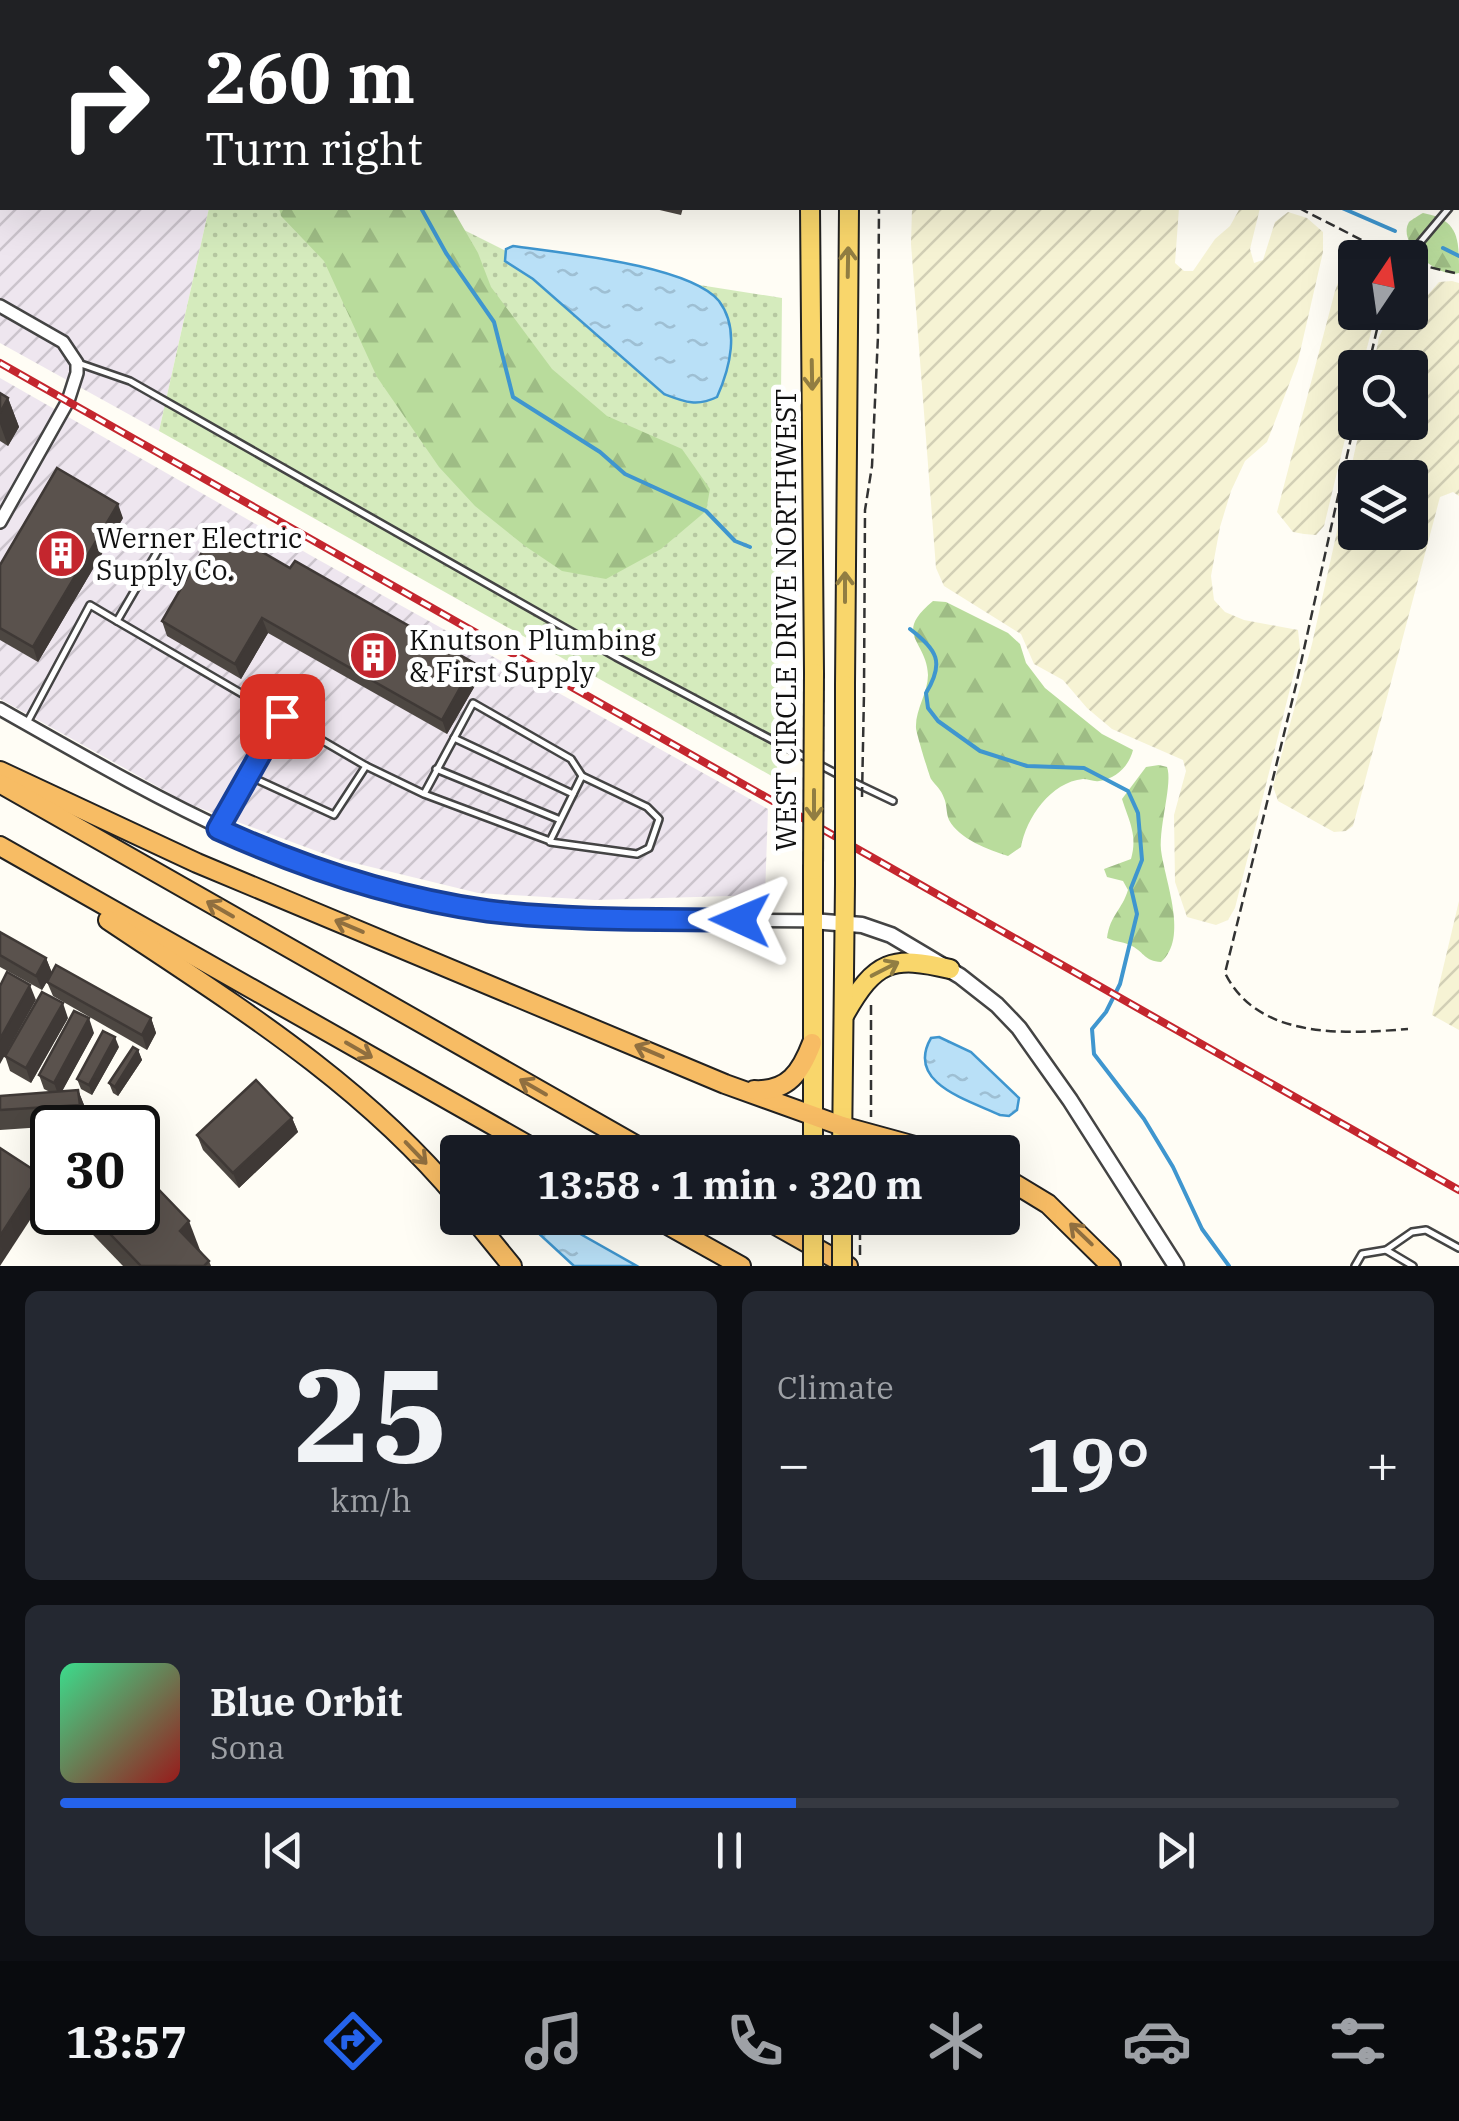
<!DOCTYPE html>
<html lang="en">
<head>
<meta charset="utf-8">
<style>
  body { margin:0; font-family:"IBM Plex Serif",serif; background:#242831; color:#f1f3f6; height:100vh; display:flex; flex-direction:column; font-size:38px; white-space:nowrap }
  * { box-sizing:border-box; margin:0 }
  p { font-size:32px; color:#9ea1a6 }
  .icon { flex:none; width:55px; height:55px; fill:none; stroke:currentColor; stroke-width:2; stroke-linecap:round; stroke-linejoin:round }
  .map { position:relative; height:1266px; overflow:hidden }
  .panel { display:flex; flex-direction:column; gap:25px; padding:25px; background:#0d0f14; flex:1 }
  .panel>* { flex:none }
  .guide { position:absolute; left:0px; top:0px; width:1460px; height:210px; box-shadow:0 10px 40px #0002; background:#202124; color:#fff; overflow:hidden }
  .needle { width:65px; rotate:13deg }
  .buttons { position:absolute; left:1338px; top:240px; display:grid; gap:20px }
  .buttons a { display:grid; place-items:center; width:90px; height:90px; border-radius:10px; background:#171b24; box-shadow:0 10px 40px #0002; font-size:50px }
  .speed { position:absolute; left:30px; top:1105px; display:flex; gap:20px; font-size:50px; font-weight:700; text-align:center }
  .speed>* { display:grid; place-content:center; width:130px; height:130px; border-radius:50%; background:#171b24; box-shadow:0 10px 40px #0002; line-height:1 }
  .speed .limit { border:5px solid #111; border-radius:15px; background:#fff; color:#111 }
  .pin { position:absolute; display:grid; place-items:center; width:85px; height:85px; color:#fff; margin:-42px; border-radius:20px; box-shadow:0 5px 15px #0006 }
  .me { position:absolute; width:110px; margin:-55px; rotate:271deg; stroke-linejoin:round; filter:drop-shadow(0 0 8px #0008) }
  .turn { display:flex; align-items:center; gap:35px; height:210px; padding:0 40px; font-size:45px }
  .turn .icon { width:130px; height:130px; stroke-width:2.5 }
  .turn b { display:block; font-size:70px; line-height:85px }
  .big { font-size:75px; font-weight:800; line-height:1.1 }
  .panel .card { flex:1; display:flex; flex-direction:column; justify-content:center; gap:15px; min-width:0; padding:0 35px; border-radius:15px; background:#242831 }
  .panel .dial { align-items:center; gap:0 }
  .dial b { font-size:130px; line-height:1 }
  .song { display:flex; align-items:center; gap:30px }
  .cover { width:120px; height:120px; border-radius:15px; background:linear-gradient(135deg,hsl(150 70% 55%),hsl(0 70% 35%)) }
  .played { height:10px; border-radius:5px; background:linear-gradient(90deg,#2563eb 55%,#363941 55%) }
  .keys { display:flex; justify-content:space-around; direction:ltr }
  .heat { display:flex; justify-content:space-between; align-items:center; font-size:55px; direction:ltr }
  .panel .tiles { flex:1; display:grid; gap:25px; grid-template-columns:1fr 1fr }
  .card:last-child { grid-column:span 2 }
  .trip { position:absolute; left:440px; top:1135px; width:580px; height:100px; border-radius:10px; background:#171b24; box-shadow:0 10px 40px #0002; font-weight:800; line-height:100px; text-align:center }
  .tabs { display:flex; height:160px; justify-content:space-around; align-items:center; background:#090b0e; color:#9ea1a6 }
  .tabs .icon { width:70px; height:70px }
  .tabs .selected { color:#2563eb }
  .tabs b { font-size:45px; color:#f1f3f6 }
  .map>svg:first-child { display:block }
  .industrial { fill:url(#industrial-furrows) }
  .farmland { fill:url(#farmland-furrows); fill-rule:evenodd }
  .grass { fill:url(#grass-dots) }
  .forest { fill:url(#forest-firs) }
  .water { fill:url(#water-ripples); stroke:#3f96cf; stroke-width:2.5 }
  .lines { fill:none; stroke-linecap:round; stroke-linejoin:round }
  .stream { stroke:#3f96cf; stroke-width:4 }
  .service-casing { stroke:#444; stroke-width:10 }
  .minor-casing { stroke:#444; stroke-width:16 }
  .tertiary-casing { stroke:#444; stroke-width:19 }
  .primary-casing { stroke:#222; stroke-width:22 }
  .trunk-casing { stroke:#222; stroke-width:22 }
  .path { stroke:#333; stroke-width:2.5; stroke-dasharray:10 5; stroke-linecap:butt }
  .service { stroke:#fff; stroke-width:5 }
  .minor { stroke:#fff; stroke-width:11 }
  .tertiary { stroke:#fff; stroke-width:14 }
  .primary { stroke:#f9d66b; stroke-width:18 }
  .trunk { stroke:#f7bc64; stroke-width:18 }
  .rail-casing { stroke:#c4262e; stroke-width:8 }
  .rail { stroke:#fff; stroke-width:4; stroke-dasharray:11; stroke-linecap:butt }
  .primary-bridge-casing { stroke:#222; stroke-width:22; stroke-linecap:butt }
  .path-bridge { stroke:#333; stroke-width:2.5; stroke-dasharray:10 5; stroke-linecap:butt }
  .primary-bridge { stroke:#f9d66b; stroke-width:18 }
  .wall { fill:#4d4742 }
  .shaded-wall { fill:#3f3936 }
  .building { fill:#5a524d; stroke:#3f3936; stroke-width:2.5 }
  .oneway { stroke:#917d42 }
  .oneway2 { stroke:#906f3f }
  .route-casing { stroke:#184099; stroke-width:25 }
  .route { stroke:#2563eb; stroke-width:18 }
  .labels { text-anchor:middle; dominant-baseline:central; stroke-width:10; stroke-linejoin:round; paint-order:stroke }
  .poi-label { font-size:28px; fill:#111; stroke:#fff; text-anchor:start }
  .street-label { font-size:28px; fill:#111; stroke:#fff }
</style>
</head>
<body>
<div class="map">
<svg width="1459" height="1266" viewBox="0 0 1459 1266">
  <defs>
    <pattern id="industrial-furrows" width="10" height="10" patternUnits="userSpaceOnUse" patternTransform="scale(2.5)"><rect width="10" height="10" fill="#eee6ef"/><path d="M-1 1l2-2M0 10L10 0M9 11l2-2" fill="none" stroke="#cbc4cc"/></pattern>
    <pattern id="farmland-furrows" width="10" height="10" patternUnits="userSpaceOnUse" patternTransform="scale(2.5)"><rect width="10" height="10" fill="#f6f3d4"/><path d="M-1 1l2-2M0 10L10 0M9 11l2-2" fill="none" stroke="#d2cfb5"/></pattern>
    <pattern id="grass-dots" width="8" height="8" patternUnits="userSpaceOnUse" patternTransform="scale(2.5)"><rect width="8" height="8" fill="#d5ebbd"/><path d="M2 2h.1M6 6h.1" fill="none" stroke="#b6c8a1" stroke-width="1.8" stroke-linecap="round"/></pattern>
    <pattern id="forest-firs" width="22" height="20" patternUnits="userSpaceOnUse" patternTransform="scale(2.5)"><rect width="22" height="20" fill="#b9dc9c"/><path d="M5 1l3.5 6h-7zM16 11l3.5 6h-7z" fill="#9ebc85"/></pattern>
    <pattern id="water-ripples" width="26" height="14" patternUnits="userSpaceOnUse" patternTransform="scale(2.5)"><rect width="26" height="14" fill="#b9e0f7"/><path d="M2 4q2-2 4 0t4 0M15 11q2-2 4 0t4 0" fill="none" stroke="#9ebfd3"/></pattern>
  </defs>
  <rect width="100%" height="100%" fill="#fffdf5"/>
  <g class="industrial">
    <polygon points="0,0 255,0 2,2 2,208 209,208 159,431 0,343"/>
    <polygon points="0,378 317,559 768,809 765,895 595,900 478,893 338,859 189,804 0,699"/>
  </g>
  <g class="farmland">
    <polygon points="912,208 1179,208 1175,263 1184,271 1193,271 1215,239 1230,226 1240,208 1260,208 1250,249 1254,263 1263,260 1275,222 1288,212 1307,218 1323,232 1323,252 1298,361 1267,442 1245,461 1231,491 1220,527 1211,576 1214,600 1225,612 1244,620 1298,630 1300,649 1235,908 1228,920 1216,925 1187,917 1175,882 1174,815 1186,771 1183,760 1112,729 1087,708 1063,680 1034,664 1021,634 944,586 936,568 911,244"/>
    <polygon points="1357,247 1372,252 1375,257 1355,258 1355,312 1376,313 1362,367 1355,368 1355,398 1324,526 1316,535 1304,534 1293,532 1277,512 1335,291 1346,260"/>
    <path d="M1452 281 1459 283V496L1453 492 1440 497 1353 826 1346 831 1334 832 1278 801 1273 786 1312 644 1361 423 1410 422V368L1373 367 1379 337 1385 325 1395 316 1419 311 1426 297 1439 282ZM1355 478H1410V532H1355Z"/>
    <polygon points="1459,901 1459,1030 1432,1015"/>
  </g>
  <polygon class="grass" points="209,208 420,208 516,256 782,298 777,779 159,431"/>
  <g class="forest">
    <polygon points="279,208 452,208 478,253 491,287 552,369 607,416 682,449 710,489 706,511 661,549 606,579 562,571 525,546 475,506 439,467 377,377 324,261 281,216"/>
    <path d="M1423 213C1459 220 1459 238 1459 273 1439 279 1396 244 1409 222 1411 220 1421 214 1423 213Z"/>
    <path d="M933 601 946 602 1008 633 1020 644 1026 663 1045 688 1102 734 1133 750C1129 766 1116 779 1099 781 1094 782 1088 779 1083 779 1051 782 1026 818 1021 847L1008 856C989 850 959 839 949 820 946 814 947 804 944 798 941 789 936 786 931 779 929 775 916 732 916 728 915 710 928 693 928 675 927 640 892 635 933 601Z"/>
    <path d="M1159 765 1167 767C1173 783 1159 824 1161 850 1165 882 1189 938 1161 962 1144 961 1145 953 1132 946 1126 942 1115 942 1107 938 1110 915 1122 910 1128 890L1123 881 1107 877 1104 869 1131 859C1138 836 1129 821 1122 799L1146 767Z"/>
  </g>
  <g class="water">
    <path d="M513 246C561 253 689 265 719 301 740 329 730 368 717 397 697 407 685 402 664 394L533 279 505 261 506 249Z"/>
    <path d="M939 1037 971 1052 1019 1098 1017 1110 1009 1116 1000 1115C968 1100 905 1083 931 1038Z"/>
    <polygon points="522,1218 552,1218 637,1266 574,1266"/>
  </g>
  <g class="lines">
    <g class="stream">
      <polyline points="252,0 255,2"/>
      <polyline points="1121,0 1122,2"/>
      <polyline points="421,208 446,253 494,322 513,397 600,452 625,474 706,511 735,541 750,547"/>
      <polyline points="1342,208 1395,231"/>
      <polyline points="1443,248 1459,256"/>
      <path d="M910 629C937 650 945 662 926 693L928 708 938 721 980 751 1027 766 1084 768 1128 791 1138 813 1142 860 1131 888 1137 914 1120 984 1106 1012 1092 1029 1094 1054 1144 1119 1173 1167 1202 1229 1229 1266"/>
    </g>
    <defs>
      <g id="service">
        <polyline points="13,2 16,0"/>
        <polyline points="0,21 2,18"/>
        <polyline points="1458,194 1459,192"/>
        <polyline points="1407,258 1449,208"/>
        <polyline points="78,363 130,381 616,657 810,760"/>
        <polyline points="163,542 117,621 366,766 334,815 249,776 219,826"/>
        <polyline points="28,721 90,605 117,621"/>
        <polyline points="454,738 573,794"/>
        <polyline points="820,765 841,776"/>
        <polyline points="366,766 424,794 550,841 582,776 571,759 473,703 424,794"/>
        <polyline points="436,769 558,819"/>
        <polyline points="249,776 282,715"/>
        <polyline points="851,781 893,801"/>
        <polyline points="550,842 637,854 649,848 659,819 647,807 582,776"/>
        <polyline points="1386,1250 1413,1266"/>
        <polyline points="1355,1266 1362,1254 1386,1250 1412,1232 1426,1230 1459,1248"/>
      </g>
      <g id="minor">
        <polyline points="564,2 564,0"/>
        <polyline points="0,306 63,342 77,363 77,373 68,401 0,522"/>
        <path d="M0 709C150 794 291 878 464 907 577 926 697 919 812 921"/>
      </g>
      <polyline id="tertiary" points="812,921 862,925 891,935 960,976 997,1005 1019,1028 1070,1100 1176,1266"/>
      <g id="primary">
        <polyline points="808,0 808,2"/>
        <polyline points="849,2 849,0"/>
        <polyline points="810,208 814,673"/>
        <polyline points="845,685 849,208"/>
        <path d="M845 1014C875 961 892 955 950 969"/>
        <polyline points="813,1152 813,870"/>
        <polyline points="842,1152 845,884"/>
      </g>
      <g id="trunk">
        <polyline points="0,771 197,863 725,1084 842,1126 937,1152"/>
        <polyline points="1,784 648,1152"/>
        <polyline points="0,846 540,1152"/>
        <path d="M108 920C232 1003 361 1082 458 1199"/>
        <path d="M754 1090C788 1092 801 1072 812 1043"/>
        <polyline points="1002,1176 1048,1204 1111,1266"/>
        <polyline points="473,1218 512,1266"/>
        <polyline points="655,1218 741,1266"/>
        <polyline points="763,1218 848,1266"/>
      </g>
    </defs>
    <use href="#service" class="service-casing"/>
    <use href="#minor" class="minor-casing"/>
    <use href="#tertiary" class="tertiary-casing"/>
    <use href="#primary" class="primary-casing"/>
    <use href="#trunk" class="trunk-casing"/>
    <g class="path">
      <polyline points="879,0 879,2"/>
      <polyline points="1299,208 1395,257"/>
      <polyline points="1416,264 1459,274"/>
      <polyline points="1368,368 1381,312"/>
      <path d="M1355 420 1296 685 1225 973C1258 1040 1345 1034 1408 1029"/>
      <polyline points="864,693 865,510 872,466 878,336 879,208"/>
      <polyline points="871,1005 871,1117"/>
      <polyline points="860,1255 860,1218"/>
    </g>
    <use href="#service" class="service"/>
    <use href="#minor" class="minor"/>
    <use href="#tertiary" class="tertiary"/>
    <use href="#primary" class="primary"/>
    <use href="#trunk" class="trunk"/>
    <defs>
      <polyline id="rail" points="0,363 1459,1190"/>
    </defs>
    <use href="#rail" class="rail-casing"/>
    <use href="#rail" class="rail"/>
    <defs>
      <g id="primary-bridge">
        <polyline points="813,870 814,673"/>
        <polyline points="845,884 845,685"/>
        <polyline points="813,1218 813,1266"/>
        <polyline points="842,1218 842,1266"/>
      </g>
    </defs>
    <use href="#primary-bridge" class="primary-bridge-casing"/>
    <polyline class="path-bridge" points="862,797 864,693"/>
    <use href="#primary-bridge" class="primary-bridge"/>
  </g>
  <g class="wall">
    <polygon points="651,208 683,208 681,215"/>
    <polygon points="0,393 8,398 19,427 8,446 0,441"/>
    <polygon points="123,518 38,662 0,640 0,565"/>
    <polygon points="217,526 480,677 447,734 268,633 241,679 167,636 162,621"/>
    <polygon points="0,932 46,958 52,973 42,990 0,967"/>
    <polygon points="47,982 151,1018 156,1033 147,1050 53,996"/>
    <polygon points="68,1018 31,1083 10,1071 5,1056"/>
    <polygon points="94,1033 62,1091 78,1090 86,1110 87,1124 0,1130 0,1096 50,1092 44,1089 39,1075"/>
    <polygon points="119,1047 92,1095 81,1089 77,1079"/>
    <polygon points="138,1050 142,1060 118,1096 113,1093 109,1083"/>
    <polygon points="292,1118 298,1132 239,1188 203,1150 197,1135"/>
    <polygon points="71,1212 138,1212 200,1250 209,1261 211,1266 123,1266"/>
  </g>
  <g class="shaded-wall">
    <polygon points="8,398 19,427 8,446 0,424 0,413"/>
    <polygon points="118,504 123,518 38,662 33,647"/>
    <polygon points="262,618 268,633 241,679 235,664"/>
    <polygon points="474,663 480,677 447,734 442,720"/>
    <polygon points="46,958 52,973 42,990 36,976"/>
    <polygon points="30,985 36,1000 0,1064 0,1039"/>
    <polygon points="63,1003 68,1018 31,1083 26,1068"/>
    <polygon points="89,1018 94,1033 59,1097 54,1083"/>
    <polygon points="151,1018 156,1033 147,1050 142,1035"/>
    <polygon points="115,1037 119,1047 92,1095 89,1085"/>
    <polygon points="138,1050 142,1060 118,1096 115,1087"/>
    <polygon points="78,1090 86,1110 87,1124 80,1105"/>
    <polygon points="292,1118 298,1132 239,1188 233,1173"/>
    <polygon points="40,1174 47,1194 0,1266 0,1236"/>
    <polygon points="189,1221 200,1250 190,1260 180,1231"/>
  </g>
  <g class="building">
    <polygon points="0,393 8,398 0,413"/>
    <polygon points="57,468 118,504 33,647 0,628 0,565"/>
    <polygon points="217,526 290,568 295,561 474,663 442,720 262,618 235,664 162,621"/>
    <polygon points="0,932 46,958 36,976 0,955"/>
    <polygon points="56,965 151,1018 142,1035 47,982"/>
    <polygon points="7,972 30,985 0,1039 0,986"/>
    <polygon points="42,992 63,1003 26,1068 5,1056"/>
    <polygon points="74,1011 89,1018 54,1083 39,1075"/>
    <polygon points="103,1031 115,1037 89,1085 77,1079"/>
    <polygon points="133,1047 138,1050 115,1087 109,1083"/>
    <polygon points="256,1080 292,1118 233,1173 197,1135"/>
    <polygon points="78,1090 80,1105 0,1110 0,1096"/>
    <polygon points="0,1148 40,1174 0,1236"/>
    <polygon points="138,1168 189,1221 180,1231 209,1261 204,1266 141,1266 89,1212 138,1212"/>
  </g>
  <defs><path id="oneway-shaft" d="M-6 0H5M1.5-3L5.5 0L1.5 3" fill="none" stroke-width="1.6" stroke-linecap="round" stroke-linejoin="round" transform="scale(2.5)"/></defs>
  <g class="oneway">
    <use href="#oneway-shaft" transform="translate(848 262) rotate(-89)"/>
    <use href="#oneway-shaft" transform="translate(812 375) rotate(89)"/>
    <use href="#oneway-shaft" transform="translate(845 587) rotate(-90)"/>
    <use href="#oneway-shaft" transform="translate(814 805) rotate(90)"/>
    <use href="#oneway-shaft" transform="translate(885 969) rotate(-27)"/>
  </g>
  <g class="oneway2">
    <use href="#oneway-shaft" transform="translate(220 909) rotate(-150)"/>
    <use href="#oneway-shaft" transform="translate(349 926) rotate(-157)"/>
    <use href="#oneway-shaft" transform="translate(359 1050) rotate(30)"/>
    <use href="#oneway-shaft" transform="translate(649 1051) rotate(-157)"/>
    <use href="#oneway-shaft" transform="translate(533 1087) rotate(-150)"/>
    <use href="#oneway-shaft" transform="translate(416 1153) rotate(46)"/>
    <use href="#oneway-shaft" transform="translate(1081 1234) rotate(-136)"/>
  </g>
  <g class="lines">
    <defs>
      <path id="route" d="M282 716 218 829C304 868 394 898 488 911 571 921 657 919 740 920"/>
    </defs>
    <use href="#route" class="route-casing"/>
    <use href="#route" class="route"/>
  </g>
  <defs>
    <symbol id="building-disc" viewBox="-11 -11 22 22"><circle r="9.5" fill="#c4262e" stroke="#fff"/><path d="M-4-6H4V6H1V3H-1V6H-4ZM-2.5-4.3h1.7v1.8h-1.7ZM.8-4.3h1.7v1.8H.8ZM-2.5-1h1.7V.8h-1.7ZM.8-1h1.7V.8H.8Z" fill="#fff"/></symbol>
  </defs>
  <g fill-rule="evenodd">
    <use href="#building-disc" x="34" y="526" width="55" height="55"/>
    <use href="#building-disc" x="346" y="628" width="55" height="55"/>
  </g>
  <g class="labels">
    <g class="poi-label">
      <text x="96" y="537">Werner Electric<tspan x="96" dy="32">Supply Co.</tspan></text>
      <text x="409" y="639">Knutson Plumbing<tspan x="409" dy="32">&amp; First Supply</tspan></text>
    </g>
    <g class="street-label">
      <text transform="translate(785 620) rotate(-90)">WEST CIRCLE DRIVE NORTHWEST</text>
    </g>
  </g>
</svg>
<div class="buttons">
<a><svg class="needle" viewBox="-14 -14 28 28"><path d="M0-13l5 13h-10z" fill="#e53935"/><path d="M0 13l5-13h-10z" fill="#9ea1a6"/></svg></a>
<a><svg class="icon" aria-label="search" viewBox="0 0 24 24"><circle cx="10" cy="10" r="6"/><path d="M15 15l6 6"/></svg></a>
<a><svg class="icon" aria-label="layers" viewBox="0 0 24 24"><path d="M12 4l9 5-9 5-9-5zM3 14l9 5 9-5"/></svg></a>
</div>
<div class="speed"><div class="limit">30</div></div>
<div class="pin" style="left:282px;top:716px;background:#d93025"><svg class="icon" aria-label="arrive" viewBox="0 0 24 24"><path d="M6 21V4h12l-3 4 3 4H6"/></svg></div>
<svg class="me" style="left:740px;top:920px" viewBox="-20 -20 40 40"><path d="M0-17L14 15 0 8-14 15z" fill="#2563eb" stroke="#fff" stroke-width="4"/></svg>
<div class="trip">13:58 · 1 min · 320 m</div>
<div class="guide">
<div class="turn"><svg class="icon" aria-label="right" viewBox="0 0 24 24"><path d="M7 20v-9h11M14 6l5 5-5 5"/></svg><div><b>260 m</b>Turn right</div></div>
</div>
</div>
<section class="panel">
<div class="tiles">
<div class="card dial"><b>25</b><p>km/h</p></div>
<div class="card"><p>Climate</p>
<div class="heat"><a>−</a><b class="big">19°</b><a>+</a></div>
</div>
<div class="card">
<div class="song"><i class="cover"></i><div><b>Blue Orbit</b><p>Sona</p></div></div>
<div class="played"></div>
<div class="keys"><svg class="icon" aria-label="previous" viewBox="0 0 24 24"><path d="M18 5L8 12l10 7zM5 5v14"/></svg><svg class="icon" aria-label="pause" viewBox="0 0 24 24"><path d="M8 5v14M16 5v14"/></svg><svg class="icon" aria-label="next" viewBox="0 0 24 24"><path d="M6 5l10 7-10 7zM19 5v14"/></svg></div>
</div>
</div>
</section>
<nav class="tabs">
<b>13:57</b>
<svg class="icon selected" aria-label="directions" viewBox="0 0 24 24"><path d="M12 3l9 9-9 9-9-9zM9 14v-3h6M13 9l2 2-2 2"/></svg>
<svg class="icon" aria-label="music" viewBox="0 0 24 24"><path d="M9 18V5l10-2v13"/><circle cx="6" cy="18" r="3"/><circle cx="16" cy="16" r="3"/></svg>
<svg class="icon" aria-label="phone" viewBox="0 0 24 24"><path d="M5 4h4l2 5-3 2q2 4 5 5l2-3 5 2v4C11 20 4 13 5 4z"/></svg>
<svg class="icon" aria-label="climate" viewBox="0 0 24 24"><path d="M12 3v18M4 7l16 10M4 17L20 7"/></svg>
<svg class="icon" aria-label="car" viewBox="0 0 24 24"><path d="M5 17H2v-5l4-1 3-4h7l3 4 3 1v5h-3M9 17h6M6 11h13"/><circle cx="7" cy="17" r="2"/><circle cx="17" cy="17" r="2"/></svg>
<svg class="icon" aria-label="filters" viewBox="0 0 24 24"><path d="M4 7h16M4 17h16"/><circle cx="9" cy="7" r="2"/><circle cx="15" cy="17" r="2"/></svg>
</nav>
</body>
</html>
